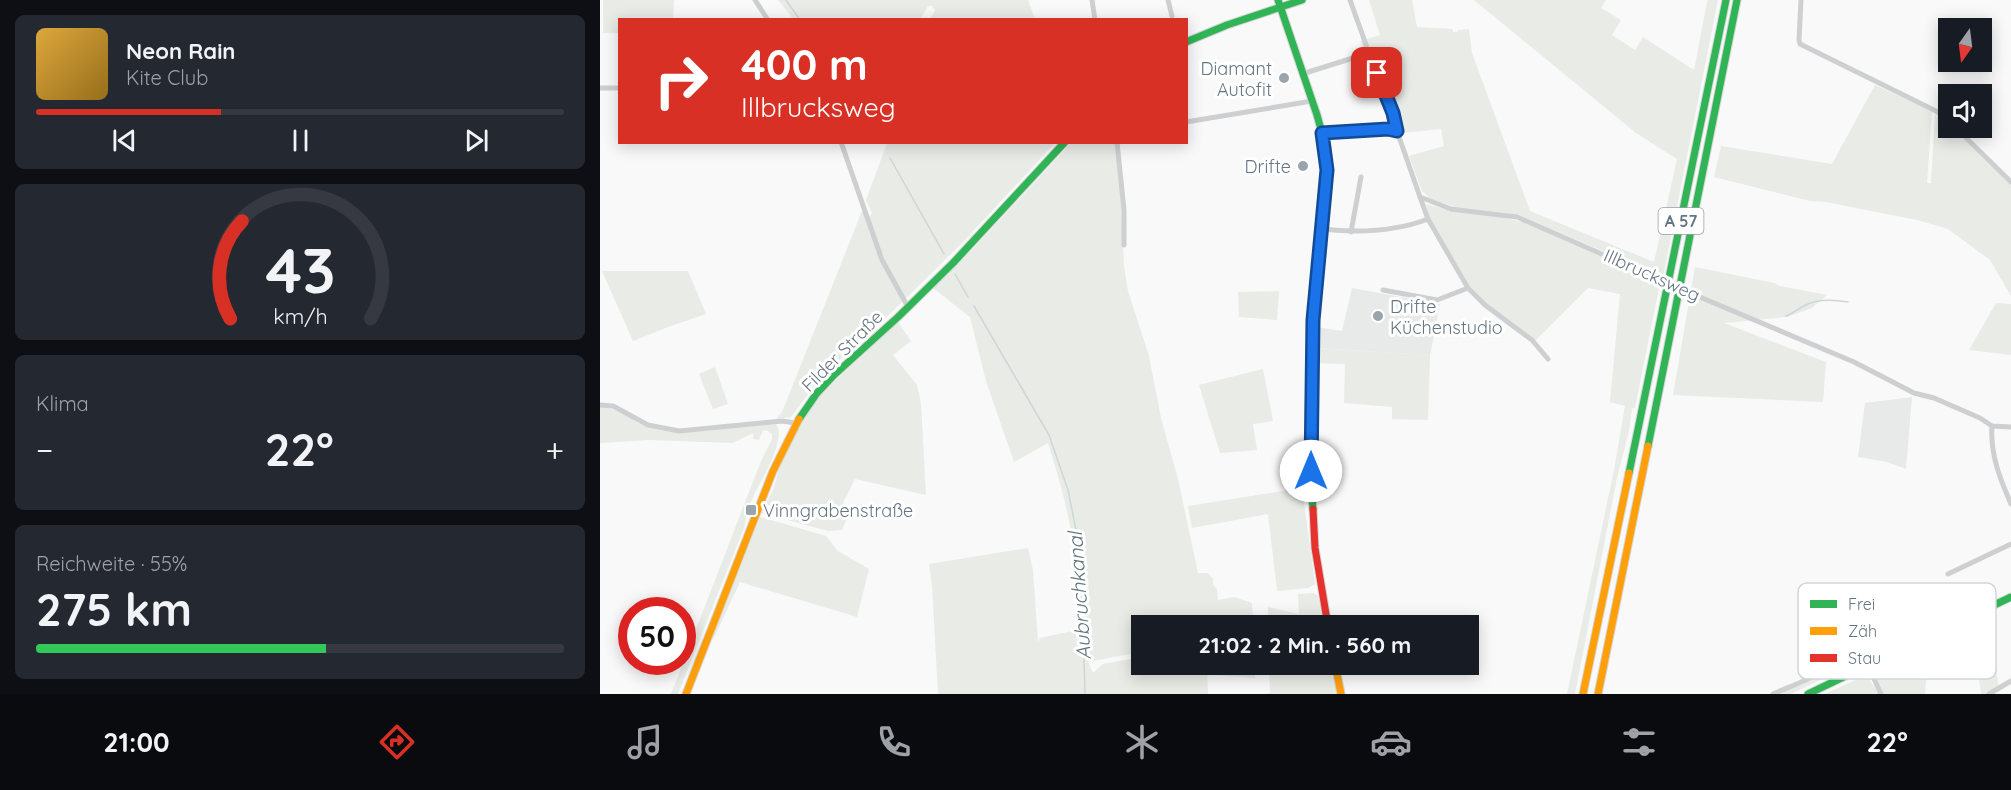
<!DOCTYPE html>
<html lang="de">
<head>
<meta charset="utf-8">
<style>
  body { margin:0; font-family:Quicksand,sans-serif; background:#242831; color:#f1f3f6; height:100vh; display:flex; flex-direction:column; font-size:22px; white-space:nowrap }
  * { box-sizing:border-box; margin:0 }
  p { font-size:20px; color:#9ea1a6 }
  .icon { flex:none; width:33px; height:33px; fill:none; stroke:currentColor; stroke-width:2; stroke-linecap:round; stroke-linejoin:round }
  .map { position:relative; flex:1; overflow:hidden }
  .drawer { display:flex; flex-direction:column; gap:15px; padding:15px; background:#0d0f14; width:600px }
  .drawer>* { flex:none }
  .hud { position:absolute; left:18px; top:18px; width:570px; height:126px; border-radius:0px; box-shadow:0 3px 15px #0003; background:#d93025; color:#fff; overflow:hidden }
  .needle { width:39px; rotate:194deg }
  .tools { position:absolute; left:1338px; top:18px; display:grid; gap:12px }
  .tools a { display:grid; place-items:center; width:54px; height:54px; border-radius:0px; background:#171b24; box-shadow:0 3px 15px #0003; font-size:30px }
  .speed { position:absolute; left:18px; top:597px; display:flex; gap:12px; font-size:30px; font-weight:700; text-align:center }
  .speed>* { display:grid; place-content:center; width:78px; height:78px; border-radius:50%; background:#171b24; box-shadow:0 3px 15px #0003; line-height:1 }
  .speed .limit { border:9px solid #d22; background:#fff; color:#111 }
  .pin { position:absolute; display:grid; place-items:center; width:51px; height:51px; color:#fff; margin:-26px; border-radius:12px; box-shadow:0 3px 9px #0006 }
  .me { position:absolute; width:66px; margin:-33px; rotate:0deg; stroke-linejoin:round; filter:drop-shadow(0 0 4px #0008) }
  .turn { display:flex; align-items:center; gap:21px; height:126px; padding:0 24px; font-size:27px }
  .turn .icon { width:78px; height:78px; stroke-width:2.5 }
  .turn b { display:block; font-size:42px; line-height:51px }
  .big { font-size:45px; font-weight:700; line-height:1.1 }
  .drawer .card { flex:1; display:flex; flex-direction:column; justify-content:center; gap:9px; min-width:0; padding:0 21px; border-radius:9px; background:#242831 }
  .drawer .dial { align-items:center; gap:0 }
  .dial svg { height:156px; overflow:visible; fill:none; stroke:#363941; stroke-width:7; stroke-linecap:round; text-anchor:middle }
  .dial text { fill:#f1f3f6; stroke:none }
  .song { display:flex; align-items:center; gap:18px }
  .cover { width:72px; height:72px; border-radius:9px; background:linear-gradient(135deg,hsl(40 70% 55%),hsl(40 70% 35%)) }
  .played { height:6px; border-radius:3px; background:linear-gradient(90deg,#d93025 35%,#363941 35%) }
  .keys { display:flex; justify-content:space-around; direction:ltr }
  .heat { display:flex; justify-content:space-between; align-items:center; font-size:33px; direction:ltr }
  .charge { height:9px; border-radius:4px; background:linear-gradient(90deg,#34c759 55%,#363941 0) }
  .trip { position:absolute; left:531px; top:615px; width:348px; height:60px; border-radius:0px; background:#171b24; box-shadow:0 3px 15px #0003; font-weight:700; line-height:60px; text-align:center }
  .dock { display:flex; height:96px; justify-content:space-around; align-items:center; background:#090b0e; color:#9ea1a6 }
  .dock .icon { width:42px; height:42px }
  .dock .selected { color:#d93025 }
  .dock b { font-size:27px; color:#f1f3f6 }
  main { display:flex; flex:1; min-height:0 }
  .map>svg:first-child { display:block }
  .built { fill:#e8e9e9 }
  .green { fill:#e8ebe6 }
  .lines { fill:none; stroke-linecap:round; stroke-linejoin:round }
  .stream { stroke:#ced6d9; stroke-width:1.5 }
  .fast-casing { stroke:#d5d6d7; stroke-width:9 }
  .slow-casing { stroke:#d5d6d7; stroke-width:9 }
  .jam-casing { stroke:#d5d6d7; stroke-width:9 }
  .street { stroke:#cecfd0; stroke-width:5 }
  .fast { stroke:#30b455; stroke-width:7 }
  .slow { stroke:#ff9f0a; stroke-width:7 }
  .jam { stroke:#e5322d; stroke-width:7 }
  .street-bridge { stroke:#cecfd0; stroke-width:5 }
  .route-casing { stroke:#114b97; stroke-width:15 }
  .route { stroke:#1a73e8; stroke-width:10 }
  .poi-dot { fill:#99a4ac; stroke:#fff; stroke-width:2 }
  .labels { text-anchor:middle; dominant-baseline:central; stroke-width:6; stroke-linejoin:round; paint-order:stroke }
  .shield { fill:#fff; stroke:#939fa8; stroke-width:1.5 }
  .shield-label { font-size:16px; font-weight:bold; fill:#657683 }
  .poi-label { font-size:18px; fill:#657683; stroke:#fff; text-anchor:end }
  .street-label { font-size:18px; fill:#657683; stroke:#fff }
  .water-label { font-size:20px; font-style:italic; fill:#60757c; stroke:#fff }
  .key { fill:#fff; stroke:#d1d6da; stroke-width:1.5 }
  .key-label { font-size:16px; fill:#657683 }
</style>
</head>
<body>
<main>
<section class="drawer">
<div class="card">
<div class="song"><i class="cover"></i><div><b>Neon Rain</b><p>Kite Club</p></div></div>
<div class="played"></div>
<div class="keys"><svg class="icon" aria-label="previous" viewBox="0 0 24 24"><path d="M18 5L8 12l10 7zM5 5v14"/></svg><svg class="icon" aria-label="pause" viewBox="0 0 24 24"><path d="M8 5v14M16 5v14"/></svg><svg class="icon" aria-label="next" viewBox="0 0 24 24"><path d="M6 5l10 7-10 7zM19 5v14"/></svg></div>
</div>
<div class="card dial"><svg viewBox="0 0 100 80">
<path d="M14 69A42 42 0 1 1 86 69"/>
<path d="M14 69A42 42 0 0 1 20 19" stroke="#d93025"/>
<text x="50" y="56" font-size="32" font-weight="700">43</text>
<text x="50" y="72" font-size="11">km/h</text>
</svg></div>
<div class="card"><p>Klima</p>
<div class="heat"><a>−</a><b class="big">22°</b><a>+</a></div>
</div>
<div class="card"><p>Reichweite · 55%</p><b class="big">275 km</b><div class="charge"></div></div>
</section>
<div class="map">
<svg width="1411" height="694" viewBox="0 0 1411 694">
  <rect width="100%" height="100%" fill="#f9f9f9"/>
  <g class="built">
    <polygon points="752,288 840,304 830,355 717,348 717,327 742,331"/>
    <polygon points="1312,397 1306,469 1287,462 1258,457 1265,403"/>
  </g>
  <g class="green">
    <polygon points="3,0 74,0 73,19 20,20 19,33 3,33"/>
    <polygon points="178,0 428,0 435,19 330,19 335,10 332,6 328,6 320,19 193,19"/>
    <polygon points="769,0 812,0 817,27 853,29 853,32 857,32 858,30 869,29 872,53 930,211 1054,262 1077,159 1036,133 874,0 1006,0 1001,8 1021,20 1012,35 1035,50 1043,37 1094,70 1107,2 1108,0 1118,0 1063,277 926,218 907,213 856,207 831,199 822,191 809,156 844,146 841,129 801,133 791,103 785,104 760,41 780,35"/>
    <polygon points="1275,85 1332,111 1327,183 1331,183 1335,115 1348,124 1348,128 1352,128 1411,185 1411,296 1390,260 1348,229 1317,220 1226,202 1210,201 1114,177 1121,146 1232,164"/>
    <polygon points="287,143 455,143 362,243 293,311 229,370 212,389 191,417 176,419 182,412 262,211 268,220 272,213 266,200"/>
    <path d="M471 143H515L520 180 524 266 528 291 549 356 561 418 578 479 598 573H608L613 579V585L617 589 618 600 634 597 652 603 653 625 542 626 541 652 488 662 493 673 503 664 541 657 542 664 591 665 594 675 601 665H607L608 694H338L332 586 329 564 428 548 433 570 438 642 440 638 478 630C477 610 478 590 476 570 473 527 461 484 448 443L414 462 386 381 370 317 333 288 373 249Z"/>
    <polygon points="826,204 848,210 898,216 925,223 1060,283 1035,408 1032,408 1029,431 1017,478 975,694 967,694 1014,470 1025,406 1010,402 1020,294 988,288 935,341 887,304 870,286 829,216"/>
    <polygon points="1095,267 1174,283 1180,286 1227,295 1212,308 1187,317 1124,323 1226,362 1223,402 1073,395"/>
    <polygon points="2,271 88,271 106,314 68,327 33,341"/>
    <polygon points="679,291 677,320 639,317 638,292"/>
    <polygon points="1396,303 1411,304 1411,355 1369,350"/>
    <polygon points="303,306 223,382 195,417 223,380"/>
    <polygon points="298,322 311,341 293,355 317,385 321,404 326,495 255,479 243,503 251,509 242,530 228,531 161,513 174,488 179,468 199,424 220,395"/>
    <polygon points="717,348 830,355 828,420 792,419 792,407 744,403 745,364 716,363"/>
    <polygon points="115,367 128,404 113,409 99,374"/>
    <polygon points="663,369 673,421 653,424 657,450 620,453 599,385"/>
    <path d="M0 407C16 408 25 415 38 423 50 430 66 431 80 433L176 424C187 440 161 480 153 497 148 507 146 517 144 528L78 694H71L161 461 172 439V434L168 431 163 430 159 440 153 439V433L133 443 49 440 0 443Z"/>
    <polygon points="702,488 715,584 708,588 677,591 668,514 592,528 588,506"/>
    <polygon points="160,517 226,536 238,551 269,569 257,617 140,582 113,640 112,638"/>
    <polygon points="714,593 718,596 724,625 668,625 668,607 699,614 698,594"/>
    <polygon points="1393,628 1398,685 1404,683 1387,694 1381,694 1373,634"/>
    <polygon points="1330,640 1325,694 1283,694 1274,671"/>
    <polygon points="1240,662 1243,666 1241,670 1237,672 1191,694 1179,694 1229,670"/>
    <polygon points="612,665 654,665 655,678 612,675"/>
    <polygon points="669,665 732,665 737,694 664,694 670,693"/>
    <polygon points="1266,675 1279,694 1225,694"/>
  </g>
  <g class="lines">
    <g class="stream">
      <polyline points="186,0 200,20"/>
      <polyline points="290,158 344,254"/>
      <polyline points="355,274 368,297"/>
      <polyline points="374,306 449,435 468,490 481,555 485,694"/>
      <path d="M1186 316C1194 313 1200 307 1208 304 1219 299 1236 300 1248 302"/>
    </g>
    <defs>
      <g id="fast">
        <polyline points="678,0 717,115 722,133 727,169 713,319 711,485 713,509"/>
        <polyline points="586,42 627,25 702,0"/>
        <polyline points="199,419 217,393 233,376 298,317 353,263 465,142"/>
        <polyline points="1048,446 1137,0"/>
        <polyline points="1029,473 1126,0"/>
        <polyline points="1208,694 1411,597"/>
      </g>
      <g id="slow">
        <polyline points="735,664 741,694"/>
        <polyline points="86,694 173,471 199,419"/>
        <polyline points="983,694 1029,473"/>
        <polyline points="998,694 1048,446"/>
      </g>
      <polyline id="jam" points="713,509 715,548 728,626"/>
    </defs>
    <use href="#fast" class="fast-casing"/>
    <use href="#slow" class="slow-casing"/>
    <use href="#jam" class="jam-casing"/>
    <g class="street">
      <polyline points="155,0 168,20"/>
      <polyline points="492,0 495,20"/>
      <polyline points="568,0 572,16"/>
      <polyline points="750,0 769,53"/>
      <polyline points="1201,0 1199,40 1200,44 1336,111 1348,120"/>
      <polyline points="702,74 769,53 793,113 797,131"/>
      <polyline points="0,88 20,88"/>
      <polyline points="586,122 712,101"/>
      <polyline points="1356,128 1411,182"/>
      <polyline points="722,133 788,129 797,131 820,197 851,209 917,217 1054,277"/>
      <polyline points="241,142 282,260 308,307"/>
      <polyline points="517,142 524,210 524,245"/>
      <polyline points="820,197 828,219 868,288 885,305 932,340 948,359"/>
      <path d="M722 229C758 233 794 232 828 219"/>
      <polyline points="751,232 761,177"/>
      <polyline points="783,290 837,300 868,288"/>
      <polyline points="1095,295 1254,362 1314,393 1334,398 1380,418 1392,426 1411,427"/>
      <polyline points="0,405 13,406 48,425 79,431 182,421 196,423"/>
      <path d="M1392 426C1390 454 1400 479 1411 504"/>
      <polyline points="1348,574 1411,544"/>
      <path d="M1173 694C1191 686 1212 679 1228 668 1235 664 1238 655 1245 652 1262 644 1275 682 1281 694"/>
      <polyline points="1389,694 1411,681"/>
    </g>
    <use href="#fast" class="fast"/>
    <use href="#slow" class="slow"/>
    <use href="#jam" class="jam"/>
    <polyline class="street-bridge" points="1054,277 1095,295"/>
  </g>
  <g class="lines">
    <defs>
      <polyline id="route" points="711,471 713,320 727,170 722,133 788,129 797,131 793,113 777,73"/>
    </defs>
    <use href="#route" class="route-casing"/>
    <use href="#route" class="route"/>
  </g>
  <g class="poi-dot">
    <circle cx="684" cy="78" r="6"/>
    <circle cx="703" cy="166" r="6"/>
    <circle cx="778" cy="316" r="6"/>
    <rect x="145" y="504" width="12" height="12" rx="3"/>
  </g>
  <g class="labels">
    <rect class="shield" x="1058.5" y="208" width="45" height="26" rx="4.5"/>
    <g class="shield-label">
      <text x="1081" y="221">A 57</text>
    </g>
    <g class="poi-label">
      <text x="672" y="68">Diamant<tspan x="672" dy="21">Autofit</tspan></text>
      <text x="691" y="166">Drifte</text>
      <text x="790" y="306" text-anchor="start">Drifte<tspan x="790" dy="21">Küchenstudio</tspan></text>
      <text x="163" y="510" text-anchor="start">Vinngrabenstraße</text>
    </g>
    <g class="street-label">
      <text transform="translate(1052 275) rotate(24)">Illbrucksweg</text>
      <text transform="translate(242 351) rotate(-45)">Filder Straße</text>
    </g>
    <g class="water-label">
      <text transform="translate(479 596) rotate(-94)">Aubruchkanal</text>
    </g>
  </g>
  <rect x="1198" y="583" width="198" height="96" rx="9" class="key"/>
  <rect x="1210" y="600" width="27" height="8" fill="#30b455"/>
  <rect x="1210" y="627" width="27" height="8" fill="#ff9f0a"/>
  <rect x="1210" y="654" width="27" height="8" fill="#e5322d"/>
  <g class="key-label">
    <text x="1248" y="610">Frei</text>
    <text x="1248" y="637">Zäh</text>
    <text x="1248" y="664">Stau</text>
  </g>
</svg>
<div class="tools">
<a><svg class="needle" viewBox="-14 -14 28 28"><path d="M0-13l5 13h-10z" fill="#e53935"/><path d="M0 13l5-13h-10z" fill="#9ea1a6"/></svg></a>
<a><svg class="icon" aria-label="sound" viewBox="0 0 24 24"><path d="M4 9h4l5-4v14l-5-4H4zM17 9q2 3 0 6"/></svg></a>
</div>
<div class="speed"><div class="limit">50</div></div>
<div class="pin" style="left:777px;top:73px;background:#d93025"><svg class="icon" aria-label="arrive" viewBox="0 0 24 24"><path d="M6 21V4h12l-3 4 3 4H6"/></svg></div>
<svg class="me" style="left:711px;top:471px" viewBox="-20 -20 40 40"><circle r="19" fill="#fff"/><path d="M0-13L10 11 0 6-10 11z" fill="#1a73e8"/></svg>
<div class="trip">21:02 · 2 Min. · 560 m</div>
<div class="hud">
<div class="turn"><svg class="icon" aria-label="right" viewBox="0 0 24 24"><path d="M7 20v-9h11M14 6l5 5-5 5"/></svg><div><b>400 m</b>Illbrucksweg</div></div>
</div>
</div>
</main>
<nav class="dock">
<b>21:00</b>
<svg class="icon selected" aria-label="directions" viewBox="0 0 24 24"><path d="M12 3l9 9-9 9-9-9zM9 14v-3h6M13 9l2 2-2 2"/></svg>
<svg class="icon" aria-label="music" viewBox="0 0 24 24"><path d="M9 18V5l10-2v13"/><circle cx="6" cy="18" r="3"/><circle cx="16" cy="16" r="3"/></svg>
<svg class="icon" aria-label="phone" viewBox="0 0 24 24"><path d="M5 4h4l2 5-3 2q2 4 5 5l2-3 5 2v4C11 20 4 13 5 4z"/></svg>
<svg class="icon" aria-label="climate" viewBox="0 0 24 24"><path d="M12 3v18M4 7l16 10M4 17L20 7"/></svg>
<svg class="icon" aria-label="car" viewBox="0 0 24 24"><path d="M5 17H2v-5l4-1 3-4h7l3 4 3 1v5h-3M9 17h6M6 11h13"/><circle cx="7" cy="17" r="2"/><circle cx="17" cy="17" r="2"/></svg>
<svg class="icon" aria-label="filters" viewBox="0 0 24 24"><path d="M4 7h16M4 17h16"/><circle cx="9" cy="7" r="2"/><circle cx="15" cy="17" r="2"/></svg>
<b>22°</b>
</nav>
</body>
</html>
